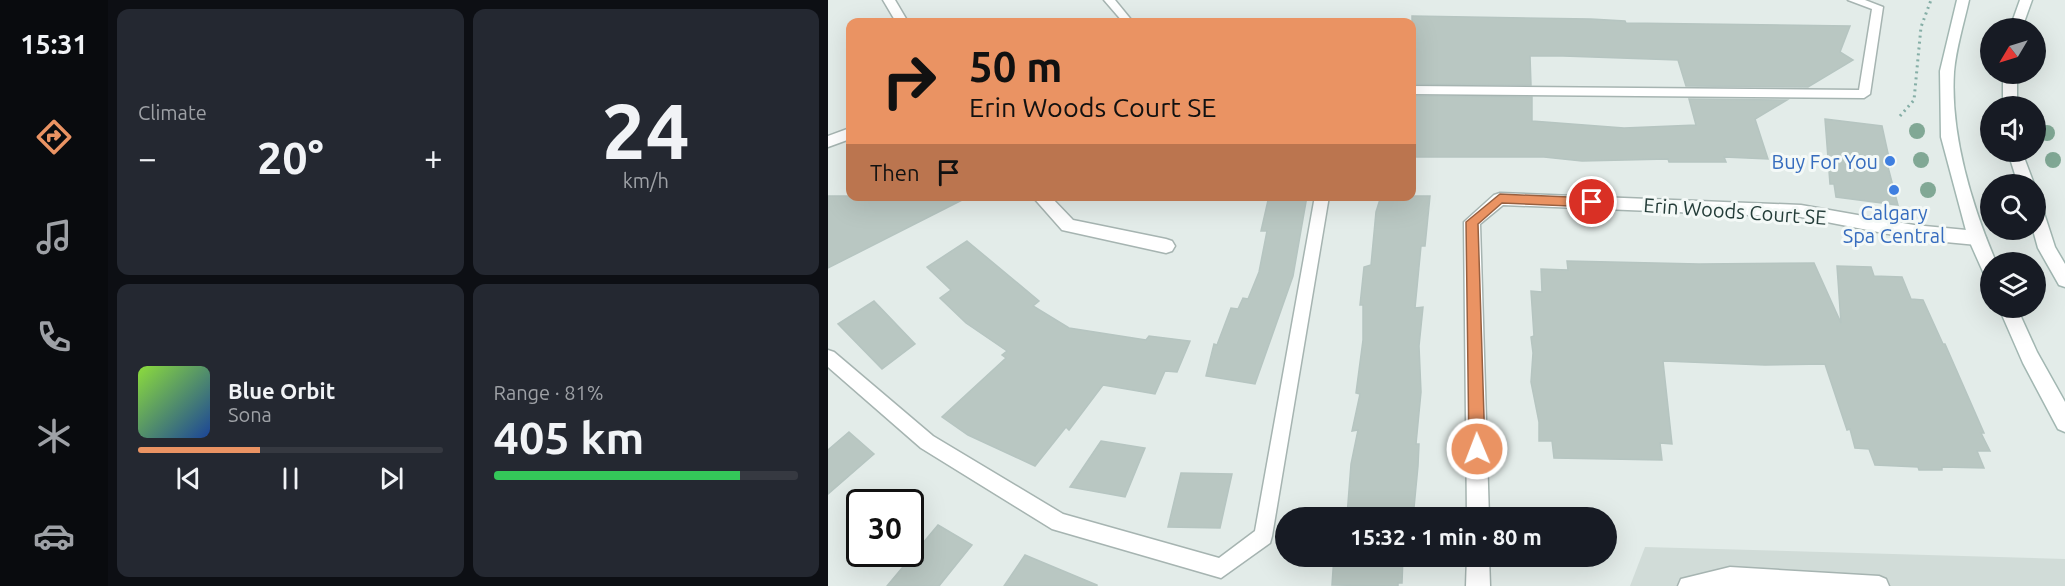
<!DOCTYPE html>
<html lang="en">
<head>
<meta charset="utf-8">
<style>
  body { margin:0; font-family:Ubuntu,sans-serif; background:#242831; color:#f1f3f6; height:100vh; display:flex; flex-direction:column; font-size:22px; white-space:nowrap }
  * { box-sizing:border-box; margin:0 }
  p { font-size:20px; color:#9ea1a6 }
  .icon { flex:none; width:33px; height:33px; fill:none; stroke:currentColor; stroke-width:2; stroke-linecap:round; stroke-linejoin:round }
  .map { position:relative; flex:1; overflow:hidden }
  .drawer { display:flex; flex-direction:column; gap:9px; padding:9px; background:#0d0f14; width:720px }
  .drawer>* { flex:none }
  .hud { position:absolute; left:18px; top:18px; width:570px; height:183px; border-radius:12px; box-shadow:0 6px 24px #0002; background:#ea9363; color:#111; overflow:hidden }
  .needle { width:39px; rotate:232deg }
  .buttons { position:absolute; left:1152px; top:18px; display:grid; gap:12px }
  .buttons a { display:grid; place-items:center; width:66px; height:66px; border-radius:50%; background:#171b24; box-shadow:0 6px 24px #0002; font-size:30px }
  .speed { position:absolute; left:18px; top:489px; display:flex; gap:12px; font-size:30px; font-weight:700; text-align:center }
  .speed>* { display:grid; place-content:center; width:78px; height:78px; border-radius:50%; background:#171b24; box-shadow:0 6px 24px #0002; line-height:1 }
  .speed .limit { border:3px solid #111; border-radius:9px; background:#fff; color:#111 }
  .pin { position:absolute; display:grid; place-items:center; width:51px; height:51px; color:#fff; margin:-26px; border:3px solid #fff; border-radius:50%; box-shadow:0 2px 6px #0007 }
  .me { position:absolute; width:66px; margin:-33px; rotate:359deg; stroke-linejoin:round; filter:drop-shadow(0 0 4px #0008) }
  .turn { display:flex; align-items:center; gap:21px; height:126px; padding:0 24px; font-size:27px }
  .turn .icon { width:78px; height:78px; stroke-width:2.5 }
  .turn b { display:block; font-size:42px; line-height:51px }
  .then { display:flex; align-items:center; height:57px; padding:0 24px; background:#0003; gap:12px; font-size:22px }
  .big { font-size:45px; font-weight:700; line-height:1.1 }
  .drawer .tile { flex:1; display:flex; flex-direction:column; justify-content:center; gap:9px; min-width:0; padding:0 21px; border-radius:12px; background:#242831 }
  .drawer .dial { align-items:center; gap:0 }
  .dial b { font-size:78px; line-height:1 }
  .song { display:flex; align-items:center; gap:18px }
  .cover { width:72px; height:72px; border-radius:9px; background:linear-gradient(135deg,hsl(90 70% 55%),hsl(220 70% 35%)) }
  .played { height:6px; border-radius:3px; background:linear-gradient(90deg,#ea9363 40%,#363941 40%) }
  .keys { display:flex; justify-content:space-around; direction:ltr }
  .heat { display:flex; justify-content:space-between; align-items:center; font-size:33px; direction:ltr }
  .charge { height:9px; border-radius:4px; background:linear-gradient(90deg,#34c759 81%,#363941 0) }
  .drawer .tiles { flex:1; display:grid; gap:9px; grid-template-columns:repeat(2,1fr) }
  .trip { position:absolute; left:447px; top:507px; width:342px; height:60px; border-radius:30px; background:#171b24; box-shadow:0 6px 24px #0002; font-weight:700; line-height:60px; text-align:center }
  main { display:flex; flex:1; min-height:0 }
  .dock { display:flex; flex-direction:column; width:108px; justify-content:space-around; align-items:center; background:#090b0e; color:#9ea1a6 }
  .dock .icon { width:42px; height:42px }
  .dock .active { color:#ea9363 }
  .dock b { font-size:27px; color:#f1f3f6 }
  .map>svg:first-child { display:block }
  .built { fill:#d1dcd8 }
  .building { fill:#b9c7c2; stroke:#b6c5c1; stroke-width:1.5 }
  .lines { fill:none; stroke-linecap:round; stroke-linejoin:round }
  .service-casing { stroke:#a6b4b1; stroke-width:3 }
  .minor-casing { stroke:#a6b4b1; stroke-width:3 }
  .secondary-casing { stroke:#a2b7b2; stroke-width:3 }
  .path { stroke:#85aea6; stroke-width:3; stroke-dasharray:2 4; stroke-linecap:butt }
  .service { fill:#fff; fill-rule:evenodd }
  .minor { fill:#fff; fill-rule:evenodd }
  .secondary { fill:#fff; fill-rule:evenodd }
  .tree { fill:#81a895 }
  .route { fill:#ea9363; stroke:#986040; stroke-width:1.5 }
  .shop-dot { fill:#3f7fe0; stroke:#f4f9f7; stroke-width:2 }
  .labels { text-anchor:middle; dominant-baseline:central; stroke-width:6; stroke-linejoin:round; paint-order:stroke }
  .shop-label { font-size:20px; fill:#366cbe; stroke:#f4f9f7; text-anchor:end }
  .street-label { font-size:20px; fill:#243d39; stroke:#f4f9f7 }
</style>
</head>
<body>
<main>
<nav class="dock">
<b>15:31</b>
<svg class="icon active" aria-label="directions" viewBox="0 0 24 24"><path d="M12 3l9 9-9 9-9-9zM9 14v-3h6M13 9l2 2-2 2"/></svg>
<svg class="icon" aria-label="music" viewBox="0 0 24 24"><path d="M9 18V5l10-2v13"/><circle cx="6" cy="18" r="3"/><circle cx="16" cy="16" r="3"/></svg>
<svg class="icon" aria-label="phone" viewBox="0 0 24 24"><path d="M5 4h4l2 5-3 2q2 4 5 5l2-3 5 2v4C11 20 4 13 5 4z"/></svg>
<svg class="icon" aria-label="climate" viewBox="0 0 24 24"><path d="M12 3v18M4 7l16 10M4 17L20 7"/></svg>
<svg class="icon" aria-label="car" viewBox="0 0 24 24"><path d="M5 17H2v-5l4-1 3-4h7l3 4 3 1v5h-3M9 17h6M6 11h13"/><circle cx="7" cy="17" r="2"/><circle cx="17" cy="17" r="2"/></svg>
</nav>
<section class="drawer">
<div class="tiles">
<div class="tile"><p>Climate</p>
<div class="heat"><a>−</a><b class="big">20°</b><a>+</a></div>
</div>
<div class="tile dial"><b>24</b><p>km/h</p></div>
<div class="tile">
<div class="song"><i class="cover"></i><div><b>Blue Orbit</b><p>Sona</p></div></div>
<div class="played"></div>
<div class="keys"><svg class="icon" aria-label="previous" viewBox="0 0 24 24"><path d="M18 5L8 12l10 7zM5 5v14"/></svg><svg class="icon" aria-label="pause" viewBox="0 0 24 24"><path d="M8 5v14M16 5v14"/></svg><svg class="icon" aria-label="next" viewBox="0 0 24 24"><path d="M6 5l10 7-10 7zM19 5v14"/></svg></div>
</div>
<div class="tile"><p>Range · 81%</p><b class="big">405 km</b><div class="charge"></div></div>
</div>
</section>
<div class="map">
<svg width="1237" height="586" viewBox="0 0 1237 586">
  <rect width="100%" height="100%" fill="#e3ece9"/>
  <polygon class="built" points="817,547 1237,559 1237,586 802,586"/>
  <g class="building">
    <polygon points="584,16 763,19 797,21 798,23 1022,26 1012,52 1025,60 980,87 858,86 850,60 735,56 702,56 703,85 584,84"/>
    <polygon points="584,96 704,97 704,121 796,128 868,125 861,99 959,100 927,119 940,159 896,157 898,162 841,162 840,159 754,161 716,157 584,157"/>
    <polygon points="997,119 1054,126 1063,167 1060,167 1070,205 1008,197 1006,184 1002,184"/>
    <polygon points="0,196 142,196 0,268"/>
    <polygon points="441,196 479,196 465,276 427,384 378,376 386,344 389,345 403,308 410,309 415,298 420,299 431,272 439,231 433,231"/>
    <polygon points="553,196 602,196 597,246 593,246 587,308 595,307 591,346 593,392 588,444 591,444 590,466 585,518 514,518 519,516 523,464 530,430 524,431 532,394 528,393 535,340 535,305 532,305 536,267 543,265 548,212"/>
    <polygon points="139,241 211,301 205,306 241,328 318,340 321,336 362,341 349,372 337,371 327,394 275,385 241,430 238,427 207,466 140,435 114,417 178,358 174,355 179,351 138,323 112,298 123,290 99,267"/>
    <polygon points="739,261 871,264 986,263 1013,323 1009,266 1043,267 1046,276 1074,277 1083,299 1095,300 1115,344 1117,344 1156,433 1153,433 1162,451 1149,451 1156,468 1114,467 1114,470 1091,470 1090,467 1047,465 1041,449 1027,448 1022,429 1019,430 997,364 937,365 835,361 844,444 832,443 834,460 726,458 724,441 711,441 711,422 703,382 705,353 703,337 706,336 703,291 714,292 713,269 740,270"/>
    <polygon points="46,301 87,344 54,369 10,324"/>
    <polygon points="21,432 46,454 0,494 0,450"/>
    <polygon points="273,441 317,448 297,497 242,487"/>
    <polygon points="353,473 404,474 392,528 340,527"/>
    <polygon points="110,525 144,545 111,586 59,586"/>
    <polygon points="197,555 269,585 269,586 176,586"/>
    <polygon points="506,556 575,556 574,583 570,583 570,586 504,585"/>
  </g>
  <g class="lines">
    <defs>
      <g id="service">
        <polygon points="276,0 287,0 305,22 295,22"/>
        <polygon points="1020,0 1037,0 1055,7 1042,94 1036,98 584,94 584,86 1031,90 1044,9"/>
        <polygon points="487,196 501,196 444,536 442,543 393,578 224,529 93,448 0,367 0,350 6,352 105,436 235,514 391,558 427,531"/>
        <polygon points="902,567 1051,576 1058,579 1061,586 850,586 853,579"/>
      </g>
      <g id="minor">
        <polygon points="55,0 67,0 80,22 68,22"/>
        <polygon points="22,128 22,139 0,147 0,136"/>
        <polygon points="672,193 973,205 1086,225 1149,231 1155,233 1158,238 1155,243 1149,245 1086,239 973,217 675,205 652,224 661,518 639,518 636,222 666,195"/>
        <polygon points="204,196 222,196 245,220 338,239 344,241 347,246 344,251 338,253 234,230"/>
        <polygon points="639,556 661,556 662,586 638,586"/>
      </g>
      <g id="secondary">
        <path d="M1129 0H1141C1136 23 1128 48 1126 72 1122 134 1144 206 1168 262H1162V276L1156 274 1140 238 1113 137 1112 71Z"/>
        <polygon points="1192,0 1204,0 1194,28 1182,28"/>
        <rect x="1175" y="74" width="14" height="32"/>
        <polygon points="1180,152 1194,152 1206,184 1190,184"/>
        <polygon points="1208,207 1214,209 1216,213 1227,247 1237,264 1237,287 1231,285 1210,248 1205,230 1208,230"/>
        <polygon points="1171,308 1189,308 1209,352 1237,402 1237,432 1230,429 1195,363"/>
      </g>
    </defs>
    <use href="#service" class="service-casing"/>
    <use href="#minor" class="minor-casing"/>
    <use href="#secondary" class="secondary-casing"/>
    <polyline class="path" points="1072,116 1086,100 1093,27 1103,0"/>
    <use href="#service" class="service"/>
    <use href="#minor" class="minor"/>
    <use href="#secondary" class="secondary"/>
  </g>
  <g class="tree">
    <circle cx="1089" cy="131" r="8"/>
    <circle cx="1219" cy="133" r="8"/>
    <circle cx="1093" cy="160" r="8"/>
    <circle cx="1225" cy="160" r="8"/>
    <circle cx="1100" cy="190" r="8"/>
  </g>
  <polygon class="route" points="672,194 764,198 771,202 764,207 674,203 650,224 657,449 654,455 649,457 643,455 641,449 638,222"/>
  <g class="shop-dot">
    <circle cx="1062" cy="161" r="6"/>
    <circle cx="1066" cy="190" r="6"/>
  </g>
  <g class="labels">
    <g class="shop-label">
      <text x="1050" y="161">Buy For You</text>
      <text x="1066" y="212" text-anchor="middle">Calgary<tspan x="1066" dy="23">Spa Central</tspan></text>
    </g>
    <g class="street-label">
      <text transform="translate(907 211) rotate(4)">Erin Woods Court SE</text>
    </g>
  </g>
</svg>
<div class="buttons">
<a><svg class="needle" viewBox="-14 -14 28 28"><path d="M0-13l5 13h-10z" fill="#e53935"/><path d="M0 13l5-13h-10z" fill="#9ea1a6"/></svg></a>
<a><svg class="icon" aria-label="sound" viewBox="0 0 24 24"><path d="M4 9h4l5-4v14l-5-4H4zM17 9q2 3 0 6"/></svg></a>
<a><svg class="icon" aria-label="search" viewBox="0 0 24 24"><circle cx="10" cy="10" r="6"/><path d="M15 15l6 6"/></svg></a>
<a><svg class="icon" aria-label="layers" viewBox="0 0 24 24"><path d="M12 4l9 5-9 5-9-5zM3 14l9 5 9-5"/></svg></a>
</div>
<div class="speed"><div class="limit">30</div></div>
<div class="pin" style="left:764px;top:202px;background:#d93025"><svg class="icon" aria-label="arrive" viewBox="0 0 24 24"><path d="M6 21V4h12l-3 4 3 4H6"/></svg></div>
<svg class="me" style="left:649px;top:449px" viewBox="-20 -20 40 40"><circle r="17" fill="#ea9363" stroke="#fff" stroke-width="3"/><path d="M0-11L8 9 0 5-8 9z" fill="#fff"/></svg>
<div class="trip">15:32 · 1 min · 80 m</div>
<div class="hud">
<div class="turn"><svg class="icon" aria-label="right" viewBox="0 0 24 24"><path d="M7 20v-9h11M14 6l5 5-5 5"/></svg><div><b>50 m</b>Erin Woods Court SE</div></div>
<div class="then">Then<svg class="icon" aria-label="arrive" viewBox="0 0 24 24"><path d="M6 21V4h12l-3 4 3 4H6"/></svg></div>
</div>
</div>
</main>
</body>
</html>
